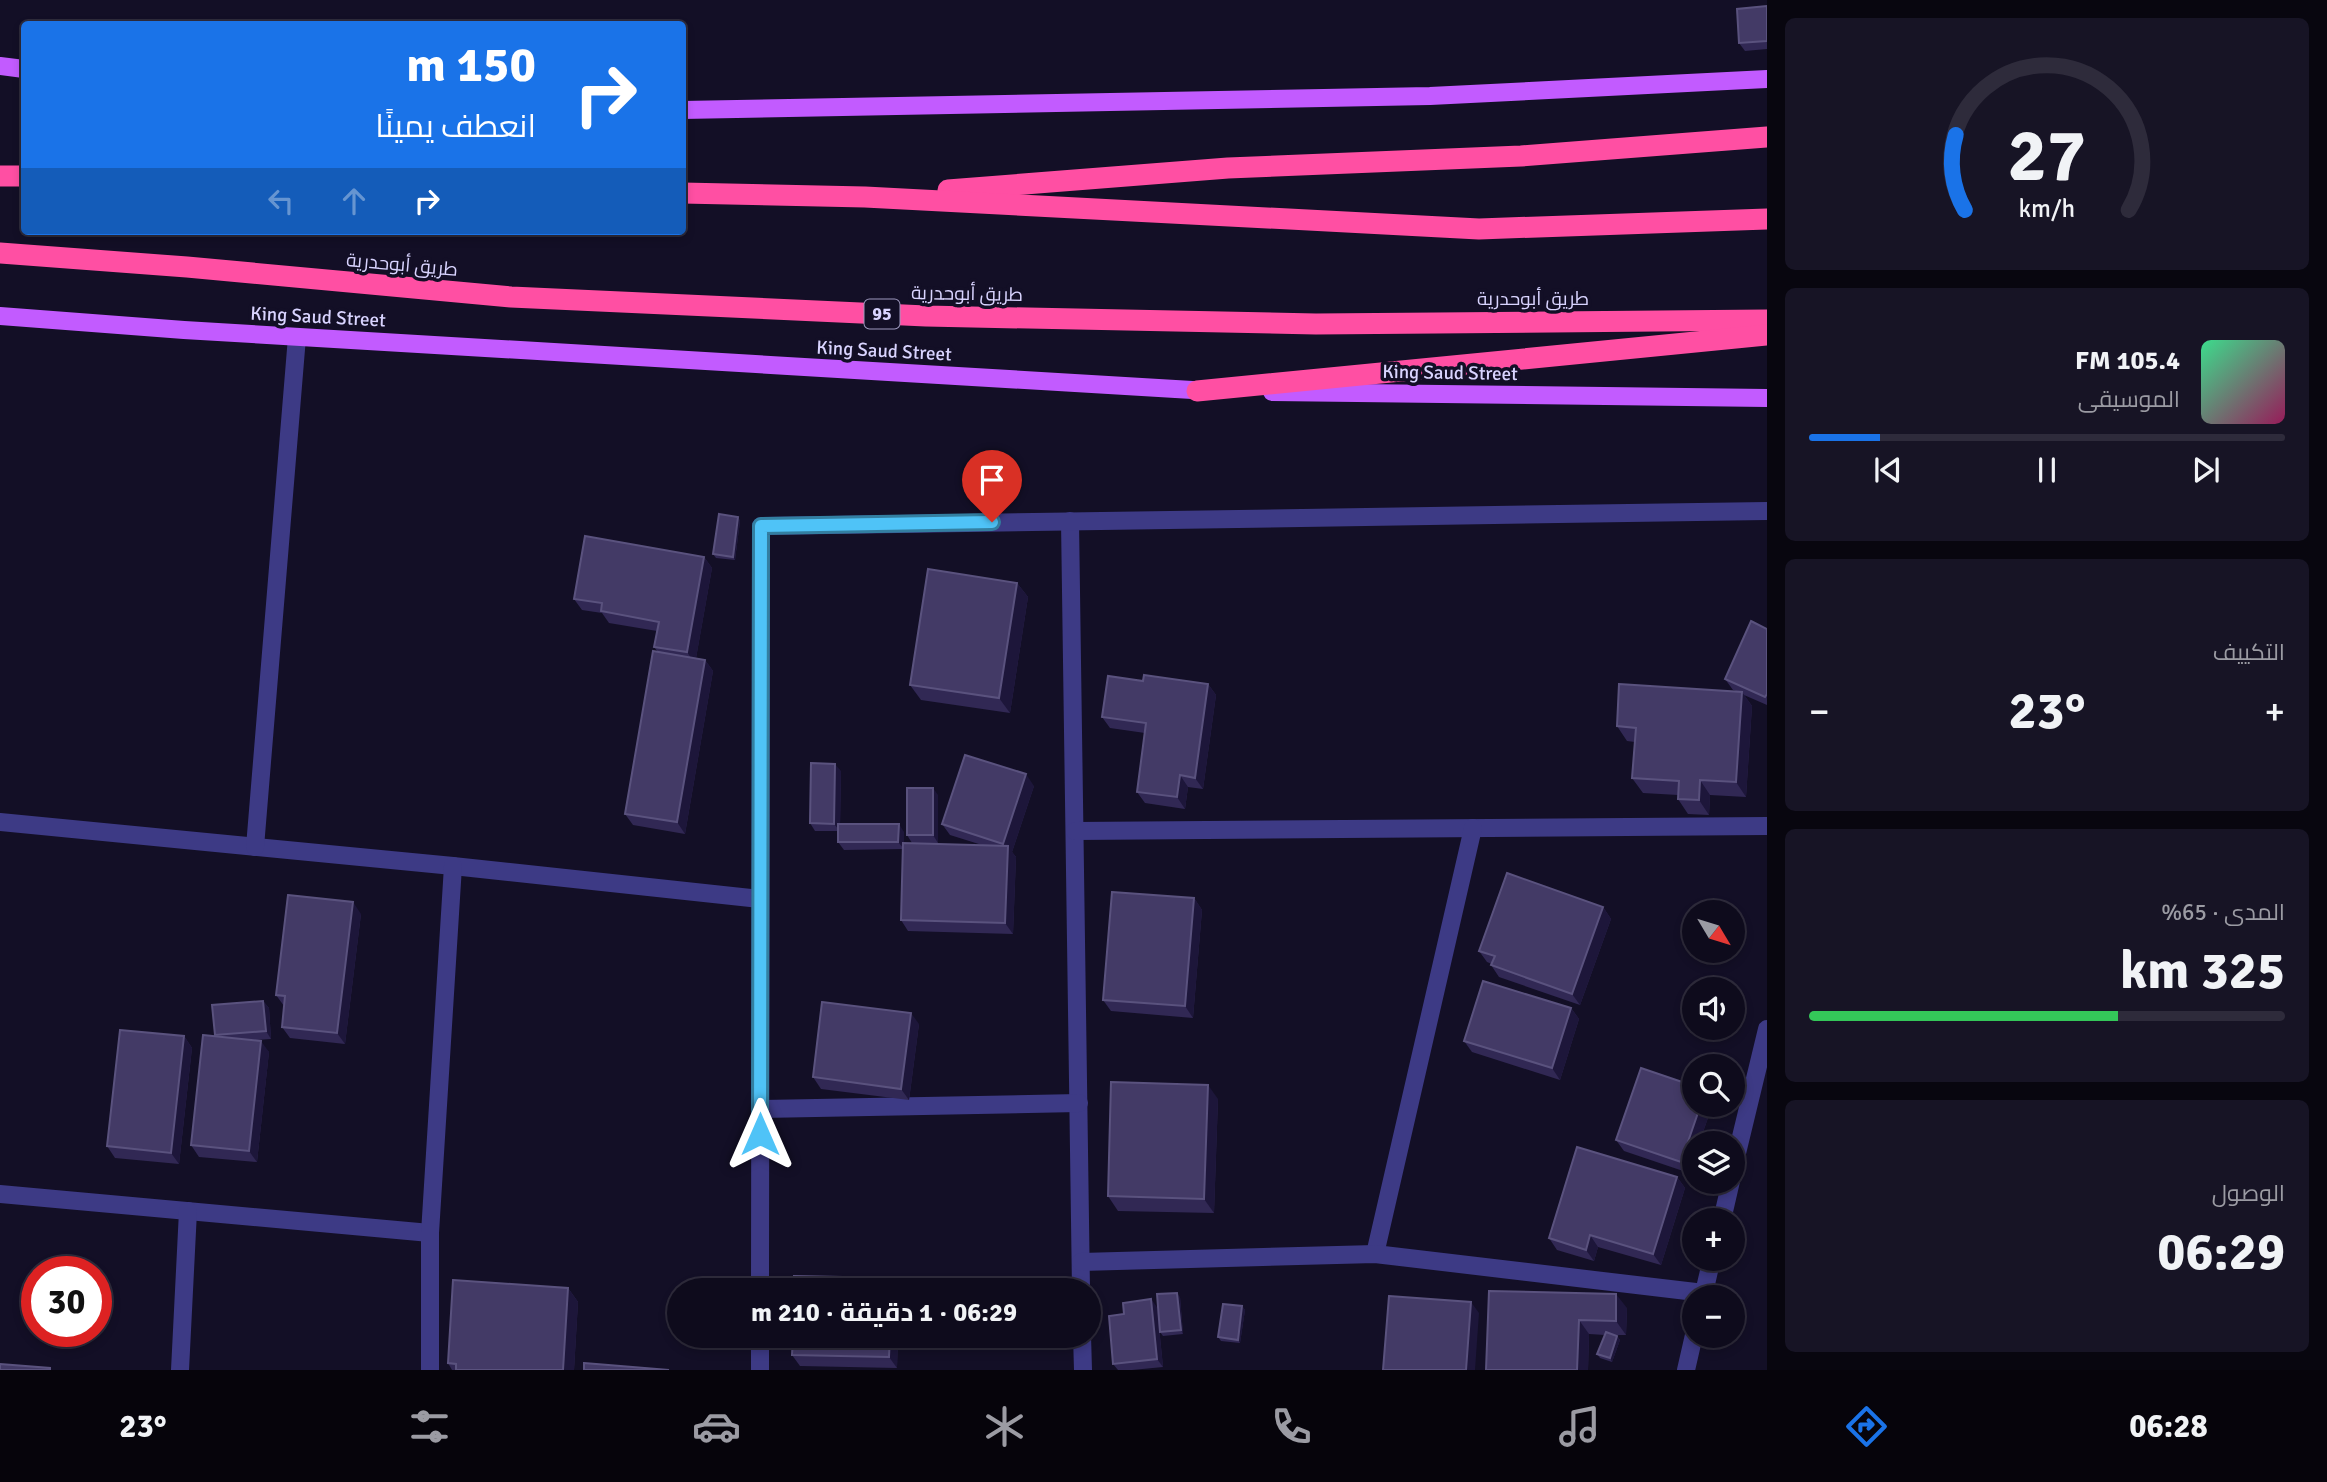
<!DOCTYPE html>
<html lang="ar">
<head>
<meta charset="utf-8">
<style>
  body { margin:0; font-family:Signika,Cairo,sans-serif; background:#171425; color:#f1f3f6; direction:rtl; height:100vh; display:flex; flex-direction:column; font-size:26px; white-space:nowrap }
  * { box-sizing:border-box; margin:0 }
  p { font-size:23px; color:#9b9ba3 }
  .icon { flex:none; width:38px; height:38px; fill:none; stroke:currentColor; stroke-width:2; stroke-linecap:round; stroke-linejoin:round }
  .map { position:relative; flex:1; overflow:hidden; direction:ltr }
  .side { display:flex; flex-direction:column; gap:18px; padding:18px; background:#08060f; width:560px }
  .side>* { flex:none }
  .top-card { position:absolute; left:21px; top:21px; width:665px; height:214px; border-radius:7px; box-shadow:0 4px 10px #0003,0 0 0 2px #2e2b3b; direction:rtl; background:#1a73e8; color:#fff; overflow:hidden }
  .needle { width:46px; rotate:128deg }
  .fabs { position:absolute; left:1682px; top:900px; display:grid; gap:14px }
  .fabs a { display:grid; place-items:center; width:63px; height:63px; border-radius:50%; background:#0e0b1c; box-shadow:0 4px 10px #0003,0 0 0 2px #2e2b3b; font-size:35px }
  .speed { position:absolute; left:21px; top:1256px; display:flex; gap:14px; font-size:35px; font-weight:700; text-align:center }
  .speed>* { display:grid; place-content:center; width:91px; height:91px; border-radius:50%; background:#0e0b1c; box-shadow:0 4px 10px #0003,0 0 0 2px #2e2b3b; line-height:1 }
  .speed .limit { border:10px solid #d22; background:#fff; color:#111 }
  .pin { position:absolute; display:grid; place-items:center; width:60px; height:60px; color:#fff; margin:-72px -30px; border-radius:50% 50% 50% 0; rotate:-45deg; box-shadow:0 0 7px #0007 }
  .pin .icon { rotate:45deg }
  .me { position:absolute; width:77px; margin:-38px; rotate:0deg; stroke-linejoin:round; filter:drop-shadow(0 0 5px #0008) }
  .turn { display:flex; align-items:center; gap:24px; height:147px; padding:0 35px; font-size:32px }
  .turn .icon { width:91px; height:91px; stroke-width:2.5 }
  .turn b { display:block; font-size:49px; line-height:60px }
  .lanes { display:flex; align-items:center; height:66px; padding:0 35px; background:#0003; justify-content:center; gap:35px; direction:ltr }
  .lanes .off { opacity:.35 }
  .big { font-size:52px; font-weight:700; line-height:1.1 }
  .side .card { flex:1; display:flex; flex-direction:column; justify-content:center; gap:10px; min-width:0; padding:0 24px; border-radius:10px; background:#171425 }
  .side .dial { align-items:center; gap:0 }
  .dial svg { height:182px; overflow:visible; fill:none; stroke:#2e2b3b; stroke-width:7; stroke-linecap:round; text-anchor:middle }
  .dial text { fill:#f1f3f6; stroke:none }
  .song { display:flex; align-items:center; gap:21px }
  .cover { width:84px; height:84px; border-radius:10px; background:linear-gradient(135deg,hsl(150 70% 55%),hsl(330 70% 35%)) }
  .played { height:7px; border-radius:4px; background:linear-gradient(90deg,#1a73e8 15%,#2e2b3b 15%) }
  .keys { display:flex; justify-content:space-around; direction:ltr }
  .heat { display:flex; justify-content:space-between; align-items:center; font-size:38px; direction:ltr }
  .charge { height:10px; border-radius:5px; background:linear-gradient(90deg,#34c759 65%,#2e2b3b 0) }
  .trip { position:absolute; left:667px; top:1278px; width:434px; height:70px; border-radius:35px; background:#0e0b1c; box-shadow:0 4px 10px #0003,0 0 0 2px #2e2b3b; font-weight:700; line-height:70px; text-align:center; direction:rtl }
  .tabs { display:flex; height:112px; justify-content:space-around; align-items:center; background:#06040b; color:#9b9ba3 }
  .tabs .icon { width:49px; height:49px }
  .tabs .current { color:#1a73e8 }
  .tabs b { font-size:32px; color:#f1f3f6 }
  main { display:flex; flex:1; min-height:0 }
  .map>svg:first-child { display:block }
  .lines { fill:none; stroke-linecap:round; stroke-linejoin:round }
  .minor { stroke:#3d3a85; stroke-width:18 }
  .major { stroke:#c25bff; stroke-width:18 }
  .highway { stroke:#ff4fa3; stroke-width:21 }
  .wall { fill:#312854 }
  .shaded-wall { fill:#1d163a }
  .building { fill:#433a66; stroke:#5a527e; stroke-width:2 }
  .route-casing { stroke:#337fa1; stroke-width:18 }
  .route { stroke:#4fc3f7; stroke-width:12 }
  .labels { text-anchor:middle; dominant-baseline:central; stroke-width:7; stroke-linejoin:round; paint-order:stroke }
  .shield { fill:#130f26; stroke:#9e99be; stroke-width:2 }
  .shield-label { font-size:18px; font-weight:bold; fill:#d9d4ff }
  .street-label { font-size:19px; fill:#d9d4ff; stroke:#130f26 }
</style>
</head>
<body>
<main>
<section class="side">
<div class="card dial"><svg viewBox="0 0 100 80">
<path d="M14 69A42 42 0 1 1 86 69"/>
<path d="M14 69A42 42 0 0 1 10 36" stroke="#1a73e8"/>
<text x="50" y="56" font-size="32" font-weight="700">27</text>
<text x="50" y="72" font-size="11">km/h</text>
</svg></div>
<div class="card">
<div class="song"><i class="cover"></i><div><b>105.4 FM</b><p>الموسيقى</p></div></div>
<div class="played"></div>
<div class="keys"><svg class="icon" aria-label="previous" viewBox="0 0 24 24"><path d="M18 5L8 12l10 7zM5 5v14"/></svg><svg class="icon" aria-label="pause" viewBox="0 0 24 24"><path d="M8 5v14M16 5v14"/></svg><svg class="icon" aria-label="next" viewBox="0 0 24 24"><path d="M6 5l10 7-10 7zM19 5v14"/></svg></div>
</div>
<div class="card"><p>التكييف</p>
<div class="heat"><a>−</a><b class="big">23°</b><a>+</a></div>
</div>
<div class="card"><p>المدى · 65%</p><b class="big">325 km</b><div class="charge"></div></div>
<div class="card"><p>الوصول</p><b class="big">06:29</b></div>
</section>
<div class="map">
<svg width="1767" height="1370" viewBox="0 0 1767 1370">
  <rect width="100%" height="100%" fill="#130f26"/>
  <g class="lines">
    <g class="minor">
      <polyline points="1070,521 1081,1290"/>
      <polyline points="0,822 453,866 760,899"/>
      <polyline points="1075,831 1767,826"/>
      <polyline points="255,847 297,337"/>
      <polyline points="760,1109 1079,1103"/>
      <polyline points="1732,1174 1767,1029"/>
      <polyline points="0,1194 430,1233"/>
      <polyline points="1722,1220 1731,1181"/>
      <polyline points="1375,1254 1473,828"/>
      <polyline points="1081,1262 1375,1254 1704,1293"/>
      <polyline points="760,1290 761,526 1767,511"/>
      <polyline points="1703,1297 1712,1258"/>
      <polyline points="1082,1335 1083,1370"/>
      <polyline points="180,1370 188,1211"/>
      <polyline points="430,1370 430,1233 453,866"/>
      <polyline points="760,1370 760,1335"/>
      <polyline points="1686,1370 1694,1335"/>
    </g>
    <g class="major">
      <polyline points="0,66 24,69"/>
      <polyline points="682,110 1430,96 1767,79"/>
      <polyline points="0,316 184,330 1209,391"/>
      <polyline points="1272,392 1767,398"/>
    </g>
    <g class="highway">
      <polyline points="0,176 24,176"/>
      <polyline points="948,190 1228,168 1521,156 1767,137"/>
      <polyline points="682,193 865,197 1479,229 1767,219"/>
      <polyline points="0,253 187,267 511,297 926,316 1316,324 1767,320"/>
      <polyline points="1197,391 1767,335"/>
    </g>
  </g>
  <g class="wall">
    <polygon points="1767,6 1767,49 1745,51 1739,43"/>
    <polygon points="738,517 740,521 735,560 716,558 713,554"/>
    <polygon points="704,557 712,568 696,658 705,660 713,671 685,834 633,825 625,814 658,652 654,647 657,631 609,623 602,613 582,610 574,599"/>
    <polygon points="1017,583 1028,597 1010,713 921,700 910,685"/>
    <polygon points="1767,629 1767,705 1744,695 1752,706 1746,797 1710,795 1709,815 1688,814 1678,799 1678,795 1643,793 1632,778 1635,742 1627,741 1617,726 1736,691 1733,690 1725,679"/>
    <polygon points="1143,681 1208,684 1216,695 1203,789 1188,787 1185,809 1145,803 1137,792 1145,733 1110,728 1102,717"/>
    <polygon points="841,771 840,824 904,832 904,843 982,845 950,835 942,824 1034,786 1012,852 1016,857 1013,934 908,931 901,920 903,849 844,850 838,842 838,831 815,831 810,823"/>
    <polygon points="938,795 938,843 912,843 907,835"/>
    <polygon points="1194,898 1202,910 1193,1018 1111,1011 1103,1000"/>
    <polygon points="1603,907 1611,919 1580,1005 1499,977 1491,965 1492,964 1487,962 1479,951"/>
    <polygon points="361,914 345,1044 290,1038 282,1027 284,1006 276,995"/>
    <polygon points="263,1001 269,1008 271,1039 256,1040 269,1052 257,1162 199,1157 191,1145 215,1036"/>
    <polygon points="1571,1008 1579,1019 1560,1080 1472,1052 1464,1041"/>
    <polygon points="919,1024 909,1100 821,1089 813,1077"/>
    <polygon points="184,1036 192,1048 179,1164 115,1158 107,1146"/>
    <polygon points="1218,1099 1214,1213 1118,1211 1108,1196"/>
    <polygon points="1713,1104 1699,1143 1694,1143 1689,1173 1624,1151 1616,1140"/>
    <polygon points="1677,1177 1685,1188 1661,1265 1598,1247 1594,1261 1557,1250 1549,1238"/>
    <polygon points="568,1288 578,1302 574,1370 452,1370 448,1363"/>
    <polygon points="1489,1291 1627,1308 1626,1335 1614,1335 1617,1336 1620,1340 1612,1362 1600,1358 1597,1354 1605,1335 1589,1334 1588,1370 1486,1370"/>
    <polygon points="1180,1297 1183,1334 1163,1336 1160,1332"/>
    <polygon points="1242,1306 1245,1310 1240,1343 1221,1341 1218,1337"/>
    <polygon points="1157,1307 1163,1367 1132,1370 1118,1370 1113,1364 1124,1314"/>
    <polygon points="793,1335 898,1335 897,1368 800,1366 792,1355"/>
  </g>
  <g class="shaded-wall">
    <polygon points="738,517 740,521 735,560 733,557"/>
    <polygon points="704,557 712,568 695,664 687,652"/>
    <polygon points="1017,583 1028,597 1010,713 999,698"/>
    <polygon points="705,660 713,671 685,834 677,822"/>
    <polygon points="1208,684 1216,695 1203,789 1195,778"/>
    <polygon points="1742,692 1752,706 1746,797 1736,782"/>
    <polygon points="835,764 841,771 840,831 834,824"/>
    <polygon points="1026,774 1034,786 1012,852 1016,857 1013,934 1005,923 1008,850 1003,844"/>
    <polygon points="1180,775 1188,787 1185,809 1177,797"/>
    <polygon points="1700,780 1710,795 1709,815 1699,800"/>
    <polygon points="933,788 938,795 938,843 933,835"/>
    <polygon points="899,824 904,832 904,849 898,842"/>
    <polygon points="1194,898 1202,910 1193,1018 1185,1006"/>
    <polygon points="353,902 361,914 345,1044 337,1033"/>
    <polygon points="1603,907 1611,919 1580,1005 1572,994"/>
    <polygon points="263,1001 269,1008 271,1039 266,1031"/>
    <polygon points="1571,1008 1579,1019 1560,1080 1552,1068"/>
    <polygon points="911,1013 919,1024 909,1100 901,1089"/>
    <polygon points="184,1036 192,1048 179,1164 171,1153"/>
    <polygon points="261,1041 269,1052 257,1162 249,1151"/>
    <polygon points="1208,1085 1218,1099 1214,1213 1204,1199"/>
    <polygon points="1701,1104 1713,1104 1699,1143 1694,1143 1694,1158 1689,1173 1681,1162"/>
    <polygon points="1677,1177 1685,1188 1661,1265 1653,1254"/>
    <polygon points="1590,1235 1598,1247 1594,1261 1586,1250"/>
    <polygon points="891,1278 899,1290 891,1290"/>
    <polygon points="568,1288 578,1302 574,1370 563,1370"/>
    <polygon points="1177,1293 1180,1297 1183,1334 1181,1330"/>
    <polygon points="1616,1294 1627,1308 1626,1335 1616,1321"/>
    <polygon points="1151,1299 1157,1307 1163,1367 1157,1359"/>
    <polygon points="1471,1302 1479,1313 1475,1370 1466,1370"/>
    <polygon points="1242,1306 1245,1310 1240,1343 1238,1340"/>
    <polygon points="1579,1320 1589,1334 1588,1370 1577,1370"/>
    <polygon points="890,1335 898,1335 897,1368 889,1357"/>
    <polygon points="1617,1336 1620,1340 1612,1362 1610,1358"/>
  </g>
  <g class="building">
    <polygon points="1767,6 1767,41 1739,43 1737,9"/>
    <polygon points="719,514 738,517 733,557 713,554"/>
    <polygon points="585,536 704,557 687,652 654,647 659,622 601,611 602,603 574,599"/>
    <polygon points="928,569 1017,583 999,698 910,685"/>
    <polygon points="1751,621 1767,629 1767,694 1765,697 1725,679"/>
    <polygon points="653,651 705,660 677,822 625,814"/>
    <polygon points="1144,675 1208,684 1195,778 1180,775 1177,797 1137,792 1146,723 1102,717 1108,676 1143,681"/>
    <polygon points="1619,684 1742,692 1736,782 1700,780 1699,800 1678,799 1679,781 1632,778 1636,728 1617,726"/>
    <polygon points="965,755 1026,774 1003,844 942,824"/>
    <polygon points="811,763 835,764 834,824 810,823"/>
    <rect x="907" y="788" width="26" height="47"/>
    <polygon points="838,824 899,824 898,842 838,842"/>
    <polygon points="903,843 1008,846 1005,923 901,920"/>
    <polygon points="1507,873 1603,907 1572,994 1491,965 1495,956 1479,951"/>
    <polygon points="1112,892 1194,898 1185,1006 1103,1000"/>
    <polygon points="288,895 353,902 337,1033 282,1027 285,996 276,995"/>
    <polygon points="1483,981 1571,1008 1552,1068 1464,1041"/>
    <polygon points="263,1001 266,1031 215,1035 212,1005"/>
    <polygon points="822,1002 911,1013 901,1089 813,1077"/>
    <polygon points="120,1030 184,1036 171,1153 107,1146"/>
    <polygon points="203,1035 261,1041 249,1151 191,1145"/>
    <polygon points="1641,1068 1694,1086 1694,1104 1701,1104 1681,1162 1616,1140"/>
    <polygon points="1111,1082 1208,1085 1204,1199 1108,1196"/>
    <polygon points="1577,1147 1677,1177 1653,1254 1590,1235 1586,1250 1549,1238"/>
    <polygon points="794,1276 891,1278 891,1290 794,1290"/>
    <polygon points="453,1280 568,1288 563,1370 456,1370 456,1364 448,1363"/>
    <polygon points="1489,1291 1616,1294 1616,1321 1579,1320 1577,1370 1486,1370"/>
    <polygon points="1177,1293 1181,1330 1160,1332 1157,1294"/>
    <polygon points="1389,1296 1471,1302 1466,1370 1383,1370"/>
    <polygon points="1151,1299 1157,1359 1113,1364 1109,1316 1124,1314 1123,1303"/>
    <polygon points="1223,1304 1242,1306 1238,1340 1218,1337"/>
    <polygon points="1606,1332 1617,1336 1610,1358 1597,1354"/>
    <polygon points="793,1335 890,1335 889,1357 792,1355"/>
    <polygon points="584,1363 669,1370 584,1370"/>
    <polygon points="0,1364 50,1368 50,1370 0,1370"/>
  </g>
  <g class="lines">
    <defs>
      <polyline id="route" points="760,1134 761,526 992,522"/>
    </defs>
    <use href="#route" class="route-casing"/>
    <use href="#route" class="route"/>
  </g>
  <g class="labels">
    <rect class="shield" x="864.5" y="299.5" width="35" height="29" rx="5"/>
    <g class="shield-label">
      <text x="882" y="314">95</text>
    </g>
    <g class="street-label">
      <text transform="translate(402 265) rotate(5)">طريق أبوحدرية</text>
      <text transform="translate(967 294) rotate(1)">طريق أبوحدرية</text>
      <text x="1533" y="299">طريق أبوحدرية</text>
      <text transform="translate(318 317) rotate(3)">King Saud Street</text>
      <text transform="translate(884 351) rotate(3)">King Saud Street</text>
      <text transform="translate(1450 373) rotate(1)">King Saud Street</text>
    </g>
  </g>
</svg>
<div class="fabs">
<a><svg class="needle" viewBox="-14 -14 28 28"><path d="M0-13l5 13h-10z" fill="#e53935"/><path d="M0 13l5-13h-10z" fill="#9b9ba3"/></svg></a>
<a><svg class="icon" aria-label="sound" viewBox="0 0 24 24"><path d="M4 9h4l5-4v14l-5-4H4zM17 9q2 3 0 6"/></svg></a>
<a><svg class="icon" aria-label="search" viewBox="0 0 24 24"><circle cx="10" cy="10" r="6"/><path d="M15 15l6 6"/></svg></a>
<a><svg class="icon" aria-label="layers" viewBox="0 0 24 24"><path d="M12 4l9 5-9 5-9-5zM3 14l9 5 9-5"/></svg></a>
<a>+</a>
<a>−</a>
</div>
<div class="speed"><div class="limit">30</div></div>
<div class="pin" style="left:992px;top:522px;background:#d93025"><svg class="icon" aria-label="arrive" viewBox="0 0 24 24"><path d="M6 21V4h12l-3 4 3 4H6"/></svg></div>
<svg class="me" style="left:760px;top:1134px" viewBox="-20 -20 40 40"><path d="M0-17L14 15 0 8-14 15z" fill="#4fc3f7" stroke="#fff" stroke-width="4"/></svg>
<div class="trip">06:29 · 1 دقيقة · 210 m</div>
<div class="top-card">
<div class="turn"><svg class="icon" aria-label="right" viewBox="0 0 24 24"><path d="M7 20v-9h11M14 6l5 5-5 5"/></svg><div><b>150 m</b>انعطف يمينًا</div></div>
<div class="lanes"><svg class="icon off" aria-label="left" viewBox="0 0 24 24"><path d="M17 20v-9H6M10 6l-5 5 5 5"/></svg><svg class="icon off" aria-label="ahead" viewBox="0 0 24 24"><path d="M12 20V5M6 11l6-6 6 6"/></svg><svg class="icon" aria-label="right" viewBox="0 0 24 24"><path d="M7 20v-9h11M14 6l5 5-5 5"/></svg></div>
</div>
</div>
</main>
<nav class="tabs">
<b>06:28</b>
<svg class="icon current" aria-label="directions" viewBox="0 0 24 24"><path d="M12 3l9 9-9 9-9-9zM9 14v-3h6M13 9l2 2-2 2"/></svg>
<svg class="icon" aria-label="music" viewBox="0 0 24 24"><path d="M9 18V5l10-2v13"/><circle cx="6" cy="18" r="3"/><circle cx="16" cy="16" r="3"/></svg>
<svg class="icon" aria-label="phone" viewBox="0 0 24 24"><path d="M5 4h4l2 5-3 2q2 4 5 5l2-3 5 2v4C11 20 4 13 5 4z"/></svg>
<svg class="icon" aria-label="climate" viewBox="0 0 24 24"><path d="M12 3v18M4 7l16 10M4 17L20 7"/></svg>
<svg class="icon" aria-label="car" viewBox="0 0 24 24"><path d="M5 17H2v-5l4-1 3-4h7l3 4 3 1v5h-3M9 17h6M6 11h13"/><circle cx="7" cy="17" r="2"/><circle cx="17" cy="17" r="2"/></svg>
<svg class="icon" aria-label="filters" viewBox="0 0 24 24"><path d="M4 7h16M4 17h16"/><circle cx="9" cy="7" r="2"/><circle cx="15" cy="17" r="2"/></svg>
<b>23°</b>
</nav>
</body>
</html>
